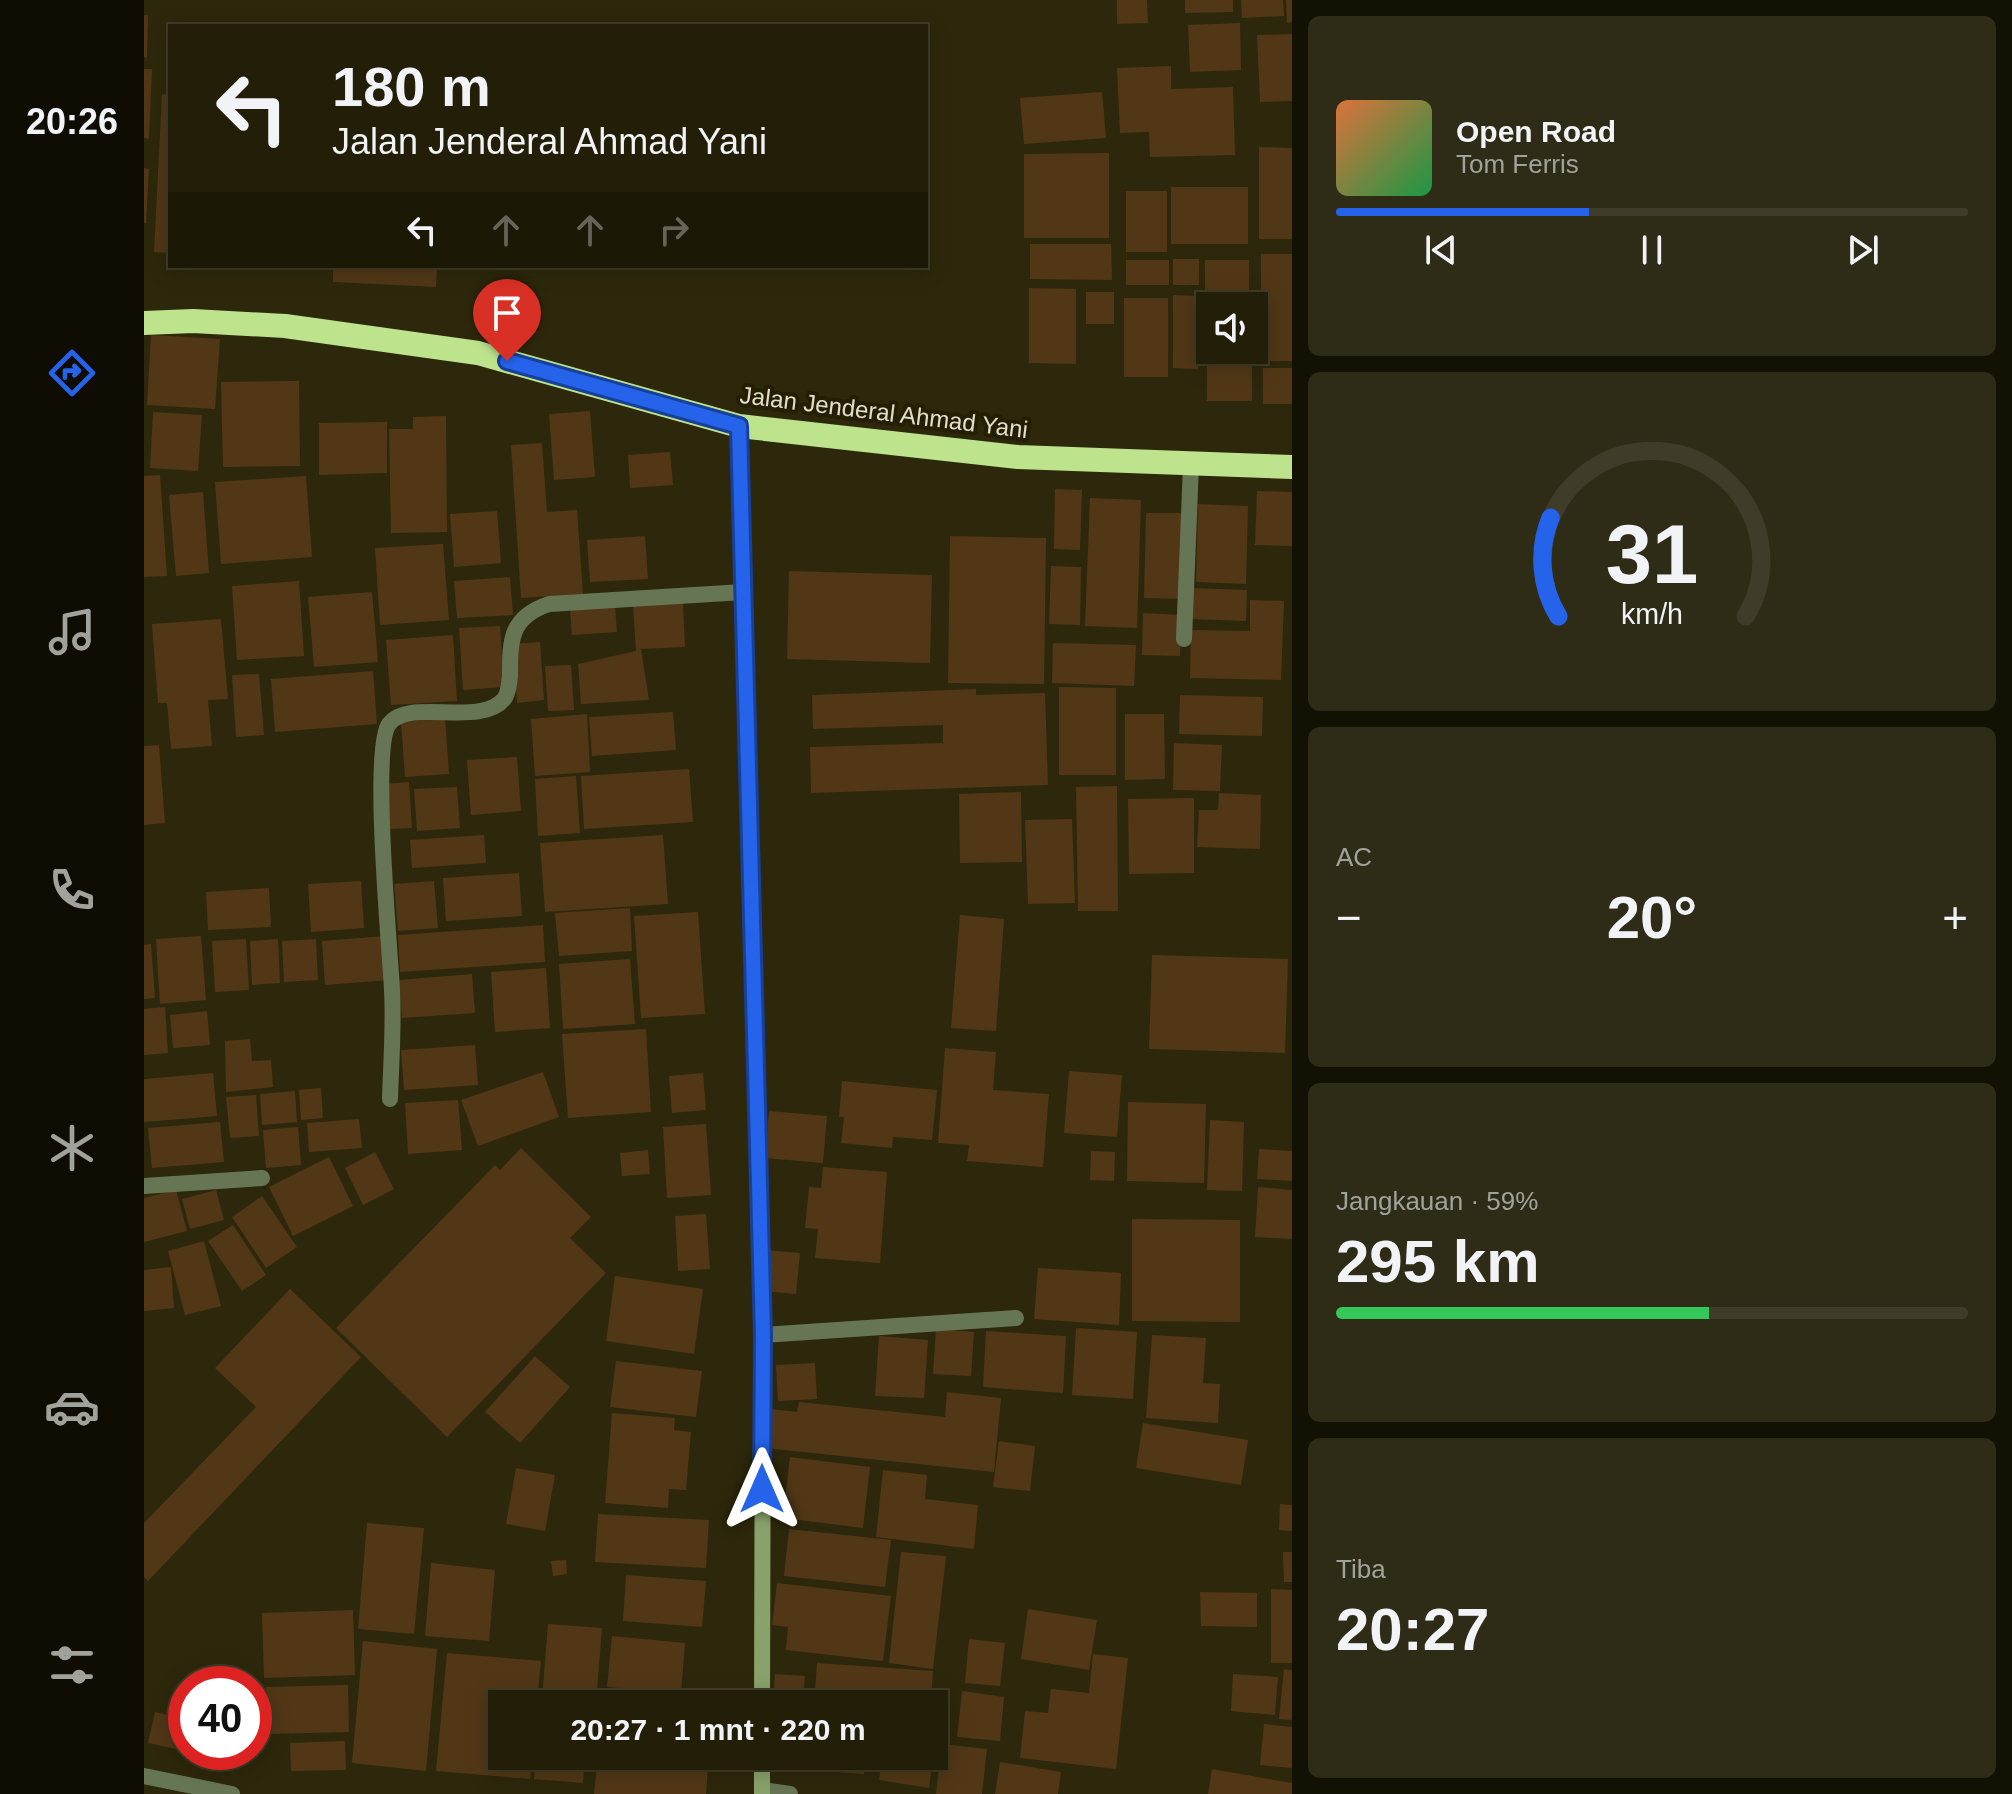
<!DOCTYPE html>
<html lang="id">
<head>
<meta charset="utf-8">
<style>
  body { margin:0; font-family:Arial,sans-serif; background:#2e2b16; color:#f1f3f6; height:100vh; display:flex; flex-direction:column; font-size:30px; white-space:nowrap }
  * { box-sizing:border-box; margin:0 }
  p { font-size:26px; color:#a2a29c }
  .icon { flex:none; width:44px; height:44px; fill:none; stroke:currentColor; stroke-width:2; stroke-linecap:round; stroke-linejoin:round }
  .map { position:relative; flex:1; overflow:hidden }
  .side { display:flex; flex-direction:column; gap:16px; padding:16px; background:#131004; width:720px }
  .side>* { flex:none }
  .hud { position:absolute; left:24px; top:24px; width:760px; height:244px; border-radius:0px; box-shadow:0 4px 20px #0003,0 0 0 2px #3f3c29; background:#221e08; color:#f1f3f6; overflow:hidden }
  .fabs { position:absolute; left:1052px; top:292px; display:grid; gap:16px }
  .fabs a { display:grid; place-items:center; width:72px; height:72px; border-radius:0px; background:#221e08; box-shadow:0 4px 20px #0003,0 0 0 2px #3f3c29; font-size:40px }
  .speed { position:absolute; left:24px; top:1666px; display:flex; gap:16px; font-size:40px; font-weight:700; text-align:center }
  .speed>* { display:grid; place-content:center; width:104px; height:104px; border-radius:50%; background:#221e08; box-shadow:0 4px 20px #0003,0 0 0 2px #3f3c29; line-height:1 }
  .speed .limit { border:12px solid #d22; background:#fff; color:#111 }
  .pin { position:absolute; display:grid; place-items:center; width:68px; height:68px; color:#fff; margin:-82px -34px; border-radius:50% 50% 50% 0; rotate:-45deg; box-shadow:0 0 8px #0007 }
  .pin .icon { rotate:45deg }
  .me { position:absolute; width:88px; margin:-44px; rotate:0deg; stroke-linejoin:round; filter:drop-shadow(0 0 6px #0008) }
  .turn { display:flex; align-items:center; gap:28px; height:168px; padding:0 32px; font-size:36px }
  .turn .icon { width:104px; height:104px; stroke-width:2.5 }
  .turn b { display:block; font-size:56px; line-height:68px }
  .lanes { display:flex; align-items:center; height:76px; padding:0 32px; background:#0003; justify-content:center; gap:40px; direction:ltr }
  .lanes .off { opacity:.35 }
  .big { font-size:60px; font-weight:700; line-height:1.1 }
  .side .tile { flex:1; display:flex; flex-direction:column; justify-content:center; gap:12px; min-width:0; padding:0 28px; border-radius:12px; background:#2e2b16 }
  .side .dial { align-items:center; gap:0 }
  .dial svg { height:208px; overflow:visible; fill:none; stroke:#3f3c29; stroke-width:7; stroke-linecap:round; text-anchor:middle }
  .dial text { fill:#f1f3f6; stroke:none }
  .song { display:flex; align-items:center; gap:24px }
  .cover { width:96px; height:96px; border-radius:12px; background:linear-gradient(135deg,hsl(20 70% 55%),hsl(140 70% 35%)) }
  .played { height:8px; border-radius:4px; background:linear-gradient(90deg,#2563eb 40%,#3f3c29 40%) }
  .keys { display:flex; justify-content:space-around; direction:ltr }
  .heat { display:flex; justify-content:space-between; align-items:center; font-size:44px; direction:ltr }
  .charge { height:12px; border-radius:6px; background:linear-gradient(90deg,#34c759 59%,#3f3c29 0) }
  .trip { position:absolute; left:344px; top:1690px; width:460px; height:80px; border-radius:0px; background:#221e08; box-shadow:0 4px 20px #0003,0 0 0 2px #3f3c29; font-weight:700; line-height:80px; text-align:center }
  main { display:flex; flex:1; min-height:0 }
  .tabs { display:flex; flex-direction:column; width:144px; justify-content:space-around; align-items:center; background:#0e0c03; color:#a2a29c }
  .tabs .icon { width:56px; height:56px }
  .tabs .selected { color:#2563eb }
  .tabs b { font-size:36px; color:#f1f3f6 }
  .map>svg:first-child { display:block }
  .building { fill:#513716 }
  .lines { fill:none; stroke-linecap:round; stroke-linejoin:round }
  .street { stroke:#667654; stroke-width:16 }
  .secondary { stroke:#89a26b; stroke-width:16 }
  .highway { stroke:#bde38c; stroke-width:24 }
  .route-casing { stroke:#184099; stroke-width:20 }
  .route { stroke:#2563eb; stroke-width:14 }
  .labels { text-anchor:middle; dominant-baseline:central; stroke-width:8; stroke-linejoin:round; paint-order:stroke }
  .street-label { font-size:24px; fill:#e0decd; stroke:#241e02 }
</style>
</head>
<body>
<main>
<nav class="tabs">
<b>20:26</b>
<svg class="icon selected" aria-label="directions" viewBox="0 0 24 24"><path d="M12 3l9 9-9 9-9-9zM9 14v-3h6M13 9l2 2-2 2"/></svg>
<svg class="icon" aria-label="music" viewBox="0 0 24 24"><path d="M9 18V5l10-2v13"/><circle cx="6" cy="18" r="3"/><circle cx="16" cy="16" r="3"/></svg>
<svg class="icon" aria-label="phone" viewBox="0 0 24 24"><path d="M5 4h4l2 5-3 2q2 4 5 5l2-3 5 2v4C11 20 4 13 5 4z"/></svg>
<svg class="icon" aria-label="climate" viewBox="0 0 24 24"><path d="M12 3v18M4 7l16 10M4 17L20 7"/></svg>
<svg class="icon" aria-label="car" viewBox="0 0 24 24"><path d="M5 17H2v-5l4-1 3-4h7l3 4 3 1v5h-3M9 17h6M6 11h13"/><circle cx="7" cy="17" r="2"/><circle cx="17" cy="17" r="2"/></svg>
<svg class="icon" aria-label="filters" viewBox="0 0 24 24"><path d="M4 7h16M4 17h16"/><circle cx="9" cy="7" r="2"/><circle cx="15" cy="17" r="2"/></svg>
</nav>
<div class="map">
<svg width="1148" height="1794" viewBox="0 0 1148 1794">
  <rect width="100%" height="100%" fill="#2d280b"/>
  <g class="building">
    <polygon points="973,0 1003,0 1004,23 973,24"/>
    <polygon points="1041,0 1089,0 1089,12 1041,13"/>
    <polygon points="1097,0 1139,0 1140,16 1098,18"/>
    <polygon points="1142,0 1148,0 1148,22 1143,23"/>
    <polygon points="0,15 4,15 3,58 0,57"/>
    <polygon points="1096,23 1097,70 1046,72 1044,25"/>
    <polygon points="1148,34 1148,101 1116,102 1113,35"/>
    <polygon points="1027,66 1027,89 1089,87 1091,155 1006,157 1005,132 976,133 973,68"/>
    <polygon points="0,69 8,69 5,139 0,138"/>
    <polygon points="958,92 962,138 880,144 876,98"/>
    <polygon points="18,94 26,95 26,253 10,252"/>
    <polygon points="1115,147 1148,148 1148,239 1115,239"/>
    <polygon points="965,153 965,238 880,238 880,154"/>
    <polygon points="0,168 5,169 2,223 0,223"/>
    <rect x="1027" y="187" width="77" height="57"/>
    <rect x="982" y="191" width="41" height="61"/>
    <polygon points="886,244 967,244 968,280 886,279"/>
    <rect x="1117" y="254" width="31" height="107"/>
    <rect x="1029" y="259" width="26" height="26"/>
    <rect x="982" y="260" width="43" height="25"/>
    <rect x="1061" y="260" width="44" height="45"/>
    <polygon points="189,266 293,266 292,287 189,282"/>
    <polygon points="885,288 932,289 932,364 885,363"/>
    <rect x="942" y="292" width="28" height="32"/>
    <polygon points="1029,295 1054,296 1054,369 1029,368"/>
    <rect x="980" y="298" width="44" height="79"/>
    <rect x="1059" y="313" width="7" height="38"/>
    <polygon points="7,335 76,339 71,409 3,405"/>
    <polygon points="1108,361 1108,401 1063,401 1063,362"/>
    <rect x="1119" y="368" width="29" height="36"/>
    <polygon points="155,381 156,466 79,467 77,382"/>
    <polygon points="446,411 451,477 410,480 405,414"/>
    <polygon points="9,412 58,415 54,471 6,468"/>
    <polygon points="302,416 303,532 247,533 245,429 269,429 269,417"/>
    <polygon points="243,422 243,473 175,475 175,423"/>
    <polygon points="398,443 403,512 433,510 439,594 377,598 367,445"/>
    <polygon points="526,452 529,485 486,488 484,455"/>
    <polygon points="16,475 23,576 0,577 0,476"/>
    <polygon points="162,476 168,557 77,564 71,482"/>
    <polygon points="911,489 938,490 936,550 910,549"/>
    <polygon points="1113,491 1148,492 1148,546 1111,545"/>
    <polygon points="59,492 65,573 32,576 25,495"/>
    <polygon points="946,498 997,500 993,628 941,626"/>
    <polygon points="1054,504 1104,506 1102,584 1052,582"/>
    <polygon points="353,511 357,563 310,567 306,514"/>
    <polygon points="1002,513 1040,513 1038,599 1000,598"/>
    <polygon points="501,536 504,579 446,582 443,540"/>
    <polygon points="806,536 902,538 900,684 804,683"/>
    <polygon points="299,544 305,620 236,625 231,548"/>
    <polygon points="907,566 937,567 936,625 905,624"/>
    <polygon points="645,571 788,575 786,663 643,659"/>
    <polygon points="366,577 369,615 313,618 310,581"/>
    <polygon points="155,581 160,656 93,660 88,586"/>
    <polygon points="1045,588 1103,590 1102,621 1044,619"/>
    <polygon points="228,592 234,662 170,667 164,597"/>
    <polygon points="1106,600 1140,601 1137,680 1046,678 1047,630 1106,631"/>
    <polygon points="539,602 541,647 497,649 505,700 437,704 434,664 492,651 489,606"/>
    <polygon points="471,607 473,632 428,635 426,610"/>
    <polygon points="999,613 1037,615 1036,656 998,655"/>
    <polygon points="77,619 84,699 64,700 68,746 27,749 23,703 14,703 8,624"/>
    <polygon points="356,626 360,687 319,690 315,628"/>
    <polygon points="309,635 313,701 247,705 242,640"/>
    <polygon points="396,642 400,700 373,703 369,644"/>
    <polygon points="909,643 992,645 990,686 908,683"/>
    <polygon points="427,665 430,710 404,711 401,666"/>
    <polygon points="229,671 233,724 131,732 127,679"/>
    <polygon points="115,674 120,735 92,737 88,675"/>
    <polygon points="915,687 972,688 972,775 915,775"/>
    <polygon points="832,689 832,695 901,693 904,785 667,793 666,747 799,743 799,725 669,729 668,695"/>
    <polygon points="1036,695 1119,697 1118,736 1035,734"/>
    <polygon points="529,712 532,750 448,756 445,717"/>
    <polygon points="443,714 446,772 391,776 387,719"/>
    <polygon points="981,714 1020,714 1021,779 981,780"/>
    <polygon points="301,719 305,774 261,777 257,722"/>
    <polygon points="1030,743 1078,745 1076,791 1029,790"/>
    <polygon points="15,745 21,823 0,825 0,746"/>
    <polygon points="373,757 377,811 327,815 323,760"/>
    <polygon points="545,769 549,822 440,829 437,776"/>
    <polygon points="432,776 436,833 394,836 391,779"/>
    <polygon points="265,782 268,828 246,829 242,784"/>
    <polygon points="973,786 974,911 934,911 932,787"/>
    <polygon points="313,787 316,828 273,831 270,789"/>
    <polygon points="877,792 878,862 816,863 815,794"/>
    <polygon points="1075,793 1117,795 1116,849 1053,847 1055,810 1074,810"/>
    <polygon points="1050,798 1050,873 985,874 984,799"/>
    <polygon points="928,819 931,903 884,904 881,820"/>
    <polygon points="340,835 342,863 268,868 266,840"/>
    <polygon points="519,835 524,904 401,912 396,843"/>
    <polygon points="375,873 378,916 302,921 299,878"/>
    <polygon points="217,881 220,928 167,932 164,884"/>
    <polygon points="290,881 294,928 254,931 250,884"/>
    <polygon points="125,888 127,927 64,930 62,892"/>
    <polygon points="486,908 488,951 415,956 411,913"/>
    <polygon points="554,912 561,1014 497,1018 490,916"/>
    <polygon points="816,915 860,919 852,1031 807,1028"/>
    <polygon points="399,925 401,962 256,972 254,935"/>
    <polygon points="57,936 62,1000 16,1004 12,939"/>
    <polygon points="241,936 245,980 181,985 178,941"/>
    <polygon points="102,939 105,990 71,992 68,941"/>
    <polygon points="134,939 136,983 108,985 106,941"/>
    <polygon points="172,939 174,980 140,982 138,941"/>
    <polygon points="7,944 11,998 0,999 0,945"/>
    <polygon points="1008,955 1144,959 1141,1053 1005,1049"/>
    <polygon points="486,959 491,1024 419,1029 415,964"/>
    <polygon points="402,968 406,1028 351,1032 347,972"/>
    <polygon points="328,974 331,1013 258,1018 255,980"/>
    <polygon points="21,1007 24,1053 0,1055 0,1009"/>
    <polygon points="63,1011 66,1045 29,1048 26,1015"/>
    <polygon points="502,1029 507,1112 424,1118 418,1034"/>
    <polygon points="106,1039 108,1061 127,1060 129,1087 82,1092 81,1041"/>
    <polygon points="331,1045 334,1085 260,1090 257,1050"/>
    <polygon points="801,1048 852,1052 849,1090 905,1094 899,1167 823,1161 825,1145 794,1143"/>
    <polygon points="925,1071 978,1075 973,1137 920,1133"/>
    <polygon points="399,1072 415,1117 334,1146 317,1100"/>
    <polygon points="69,1073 73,1116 0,1122 0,1079"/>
    <polygon points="559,1073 562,1110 528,1113 525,1076"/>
    <polygon points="698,1081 793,1090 788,1140 749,1137 748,1148 697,1143 700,1117 695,1117"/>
    <polygon points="177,1088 179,1118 157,1120 155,1090"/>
    <polygon points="151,1091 153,1122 118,1125 116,1094"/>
    <polygon points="112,1095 115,1136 86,1138 82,1097"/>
    <polygon points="314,1100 318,1150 264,1154 261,1103"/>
    <polygon points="984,1102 1062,1104 1060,1183 983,1181"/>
    <polygon points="625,1111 683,1116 679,1163 621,1158"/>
    <polygon points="215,1119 218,1148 165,1152 163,1123"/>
    <polygon points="1066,1120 1100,1122 1098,1191 1063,1190"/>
    <polygon points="76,1122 80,1162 8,1168 4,1128"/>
    <polygon points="562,1124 567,1195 523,1198 519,1127"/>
    <polygon points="154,1127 157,1165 122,1168 119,1130"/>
    <polygon points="377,1148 447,1217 426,1238 462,1273 303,1437 192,1328 351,1165 356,1170"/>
    <polygon points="1115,1149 1148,1151 1148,1181 1113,1179"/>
    <polygon points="504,1150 506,1174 478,1176 476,1153"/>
    <polygon points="947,1151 971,1152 970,1181 946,1180"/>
    <polygon points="231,1152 250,1189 219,1205 201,1168"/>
    <polygon points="185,1157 209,1206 149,1236 125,1187"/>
    <polygon points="679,1167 743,1172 736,1263 671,1258 674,1229 661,1228 665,1187 677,1188"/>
    <polygon points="1114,1187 1148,1190 1148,1239 1111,1237"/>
    <polygon points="32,1190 43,1231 0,1242 0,1198"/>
    <polygon points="72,1190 80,1220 46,1229 38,1199"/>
    <polygon points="118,1196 153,1247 122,1268 88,1217"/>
    <polygon points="562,1214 566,1269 534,1271 531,1216"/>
    <polygon points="988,1219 1096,1220 1096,1322 988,1321"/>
    <polygon points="89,1225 122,1275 98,1291 64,1241"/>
    <polygon points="60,1241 77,1306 41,1315 24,1251"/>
    <polygon points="621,1250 656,1253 652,1294 618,1291"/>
    <polygon points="27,1267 30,1308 0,1311 0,1270"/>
    <polygon points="894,1268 977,1273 975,1325 890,1319"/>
    <polygon points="471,1276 559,1289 550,1354 462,1341"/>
    <polygon points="146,1289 217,1357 4,1581 0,1577 0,1523 112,1407 71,1368"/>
    <polygon points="932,1328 993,1332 989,1399 928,1395"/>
    <polygon points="792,1329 830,1332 827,1376 789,1374"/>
    <polygon points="842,1331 922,1336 919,1393 839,1387"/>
    <polygon points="1008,1335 1062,1338 1059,1383 1076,1384 1074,1423 1002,1418"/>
    <polygon points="735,1336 784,1340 780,1398 731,1396"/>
    <polygon points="391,1356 426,1387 376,1443 341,1412"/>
    <polygon points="472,1361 558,1371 552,1417 466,1407"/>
    <polygon points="671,1363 673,1399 634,1401 632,1365"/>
    <polygon points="803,1392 857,1398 850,1472 621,1448 625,1409 653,1412 655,1402 801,1417"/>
    <polygon points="468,1413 531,1418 530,1430 547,1432 542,1490 525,1489 524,1508 461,1503"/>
    <polygon points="999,1423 1104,1440 1097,1485 992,1468"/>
    <polygon points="855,1441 891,1446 886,1491 849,1487"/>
    <polygon points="646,1457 726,1467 719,1528 639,1518"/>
    <polygon points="372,1468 411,1475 401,1531 362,1524"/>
    <polygon points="739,1470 783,1475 781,1499 834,1505 830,1549 732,1537"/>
    <polygon points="1136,1504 1148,1505 1148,1531 1135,1530"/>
    <polygon points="454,1514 565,1520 562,1568 451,1562"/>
    <polygon points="223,1523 280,1528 270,1634 214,1629"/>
    <polygon points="645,1529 747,1540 741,1587 640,1576"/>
    <polygon points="757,1552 802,1556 789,1669 745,1663"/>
    <polygon points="1139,1552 1148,1552 1148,1582 1140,1582"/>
    <polygon points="422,1560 423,1574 409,1576 407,1561"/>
    <polygon points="287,1563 351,1570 345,1641 281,1636"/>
    <polygon points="482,1575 562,1581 558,1627 479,1621"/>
    <polygon points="633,1583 747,1596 739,1661 642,1650 644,1627 628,1625"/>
    <polygon points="1127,1589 1148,1590 1148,1663 1127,1663"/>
    <polygon points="1056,1592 1113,1593 1113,1627 1057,1626"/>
    <polygon points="884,1609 953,1620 945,1670 877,1659"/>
    <polygon points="209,1610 211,1675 120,1678 118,1613"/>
    <polygon points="404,1624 458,1628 452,1703 398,1698"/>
    <polygon points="468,1636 541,1643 537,1693 463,1687"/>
    <polygon points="825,1639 861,1643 856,1686 821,1683"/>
    <polygon points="219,1641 293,1649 282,1771 208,1763"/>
    <polygon points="303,1653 397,1661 393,1704 358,1704 358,1756 389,1756 386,1779 292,1771"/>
    <polygon points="949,1654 984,1658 972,1769 876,1758 881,1711 904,1713 907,1689 945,1693"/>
    <polygon points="673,1663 789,1671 787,1704 670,1704"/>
    <polygon points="1140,1669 1148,1670 1148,1720 1135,1719"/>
    <polygon points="631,1674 661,1676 659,1703 629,1701"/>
    <polygon points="1089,1674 1134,1677 1131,1715 1087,1711"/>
    <polygon points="204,1685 205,1732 123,1734 122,1687"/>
    <polygon points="818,1691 860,1697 856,1741 813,1737"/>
    <polygon points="468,1696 537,1702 537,1704 467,1704"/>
    <polygon points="11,1712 42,1719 42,1751 4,1743"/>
    <polygon points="1120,1724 1148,1727 1148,1768 1116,1765"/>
    <polygon points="201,1741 202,1770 147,1771 146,1743"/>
    <polygon points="798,1744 843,1749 838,1794 792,1794"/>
    <polygon points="392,1756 441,1756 439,1783 390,1779"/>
    <polygon points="454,1756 565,1756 562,1794 450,1794"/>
    <polygon points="651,1756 722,1756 720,1774 650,1769"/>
    <polygon points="738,1756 789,1756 785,1788 735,1780"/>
    <polygon points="856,1762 917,1772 914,1794 851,1794"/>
    <polygon points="1068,1769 1148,1783 1148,1794 1064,1794"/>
  </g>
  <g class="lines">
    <g class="street">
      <polyline points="1040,639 1047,465"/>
      <path d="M246 1099C247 1063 250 1026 248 990 246 949 227 748 245 724 265 697 336 728 360 699 365 693 365 683 366 676 366 640 366 617 405 604L599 592"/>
      <polyline points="0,1186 118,1178"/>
      <polyline points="619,1335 872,1318"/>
      <polyline points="0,1776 88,1794"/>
      <polyline points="618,1790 646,1794"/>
    </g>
    <g class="secondary">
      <polyline points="595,426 619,1335 618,1704"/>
      <polyline points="618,1756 618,1794"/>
    </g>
    <polyline class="highway" points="0,323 49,321 141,326 334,353 595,426 874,457 1148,467"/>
  </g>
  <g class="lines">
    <defs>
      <polyline id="route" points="363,361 595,426 619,1335 618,1489"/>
    </defs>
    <use href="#route" class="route-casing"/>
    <use href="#route" class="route"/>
  </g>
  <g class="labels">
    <g class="street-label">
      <text transform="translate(740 412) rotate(7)">Jalan Jenderal Ahmad Yani</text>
    </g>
  </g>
</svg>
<div class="fabs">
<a><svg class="icon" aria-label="sound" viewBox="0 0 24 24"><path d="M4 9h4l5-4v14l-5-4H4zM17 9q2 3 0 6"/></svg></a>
</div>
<div class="speed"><div class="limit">40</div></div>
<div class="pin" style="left:363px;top:361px;background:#d93025"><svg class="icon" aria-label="arrive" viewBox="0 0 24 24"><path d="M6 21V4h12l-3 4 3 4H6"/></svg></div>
<svg class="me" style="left:618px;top:1489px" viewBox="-20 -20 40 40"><path d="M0-17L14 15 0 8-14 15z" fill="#2563eb" stroke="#fff" stroke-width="4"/></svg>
<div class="trip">20:27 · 1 mnt · 220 m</div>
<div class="hud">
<div class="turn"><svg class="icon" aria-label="left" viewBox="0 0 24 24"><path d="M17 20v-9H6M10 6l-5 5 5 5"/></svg><div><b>180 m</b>Jalan Jenderal Ahmad Yani</div></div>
<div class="lanes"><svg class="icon" aria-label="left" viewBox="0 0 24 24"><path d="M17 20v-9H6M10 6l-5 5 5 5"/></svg><svg class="icon off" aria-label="ahead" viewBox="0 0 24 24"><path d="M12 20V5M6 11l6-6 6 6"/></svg><svg class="icon off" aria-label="ahead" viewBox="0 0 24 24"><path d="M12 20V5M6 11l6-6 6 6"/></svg><svg class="icon off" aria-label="right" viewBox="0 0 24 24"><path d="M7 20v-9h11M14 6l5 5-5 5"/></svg></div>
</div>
</div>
<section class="side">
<div class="tile">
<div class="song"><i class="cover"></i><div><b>Open Road</b><p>Tom Ferris</p></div></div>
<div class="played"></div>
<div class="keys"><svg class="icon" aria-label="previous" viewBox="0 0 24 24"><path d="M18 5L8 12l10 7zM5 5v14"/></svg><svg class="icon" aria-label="pause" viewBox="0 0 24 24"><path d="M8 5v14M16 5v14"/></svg><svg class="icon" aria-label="next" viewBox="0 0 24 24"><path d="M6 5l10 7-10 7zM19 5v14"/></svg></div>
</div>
<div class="tile dial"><svg viewBox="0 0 100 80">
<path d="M14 69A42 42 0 1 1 86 69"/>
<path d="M14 69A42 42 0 0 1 11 31" stroke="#2563eb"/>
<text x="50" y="56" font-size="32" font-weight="700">31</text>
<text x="50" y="72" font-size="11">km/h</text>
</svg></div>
<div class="tile"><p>AC</p>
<div class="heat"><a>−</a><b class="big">20°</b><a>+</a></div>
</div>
<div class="tile"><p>Jangkauan · 59%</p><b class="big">295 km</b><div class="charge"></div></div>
<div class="tile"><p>Tiba</p><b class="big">20:27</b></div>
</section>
</main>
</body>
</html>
